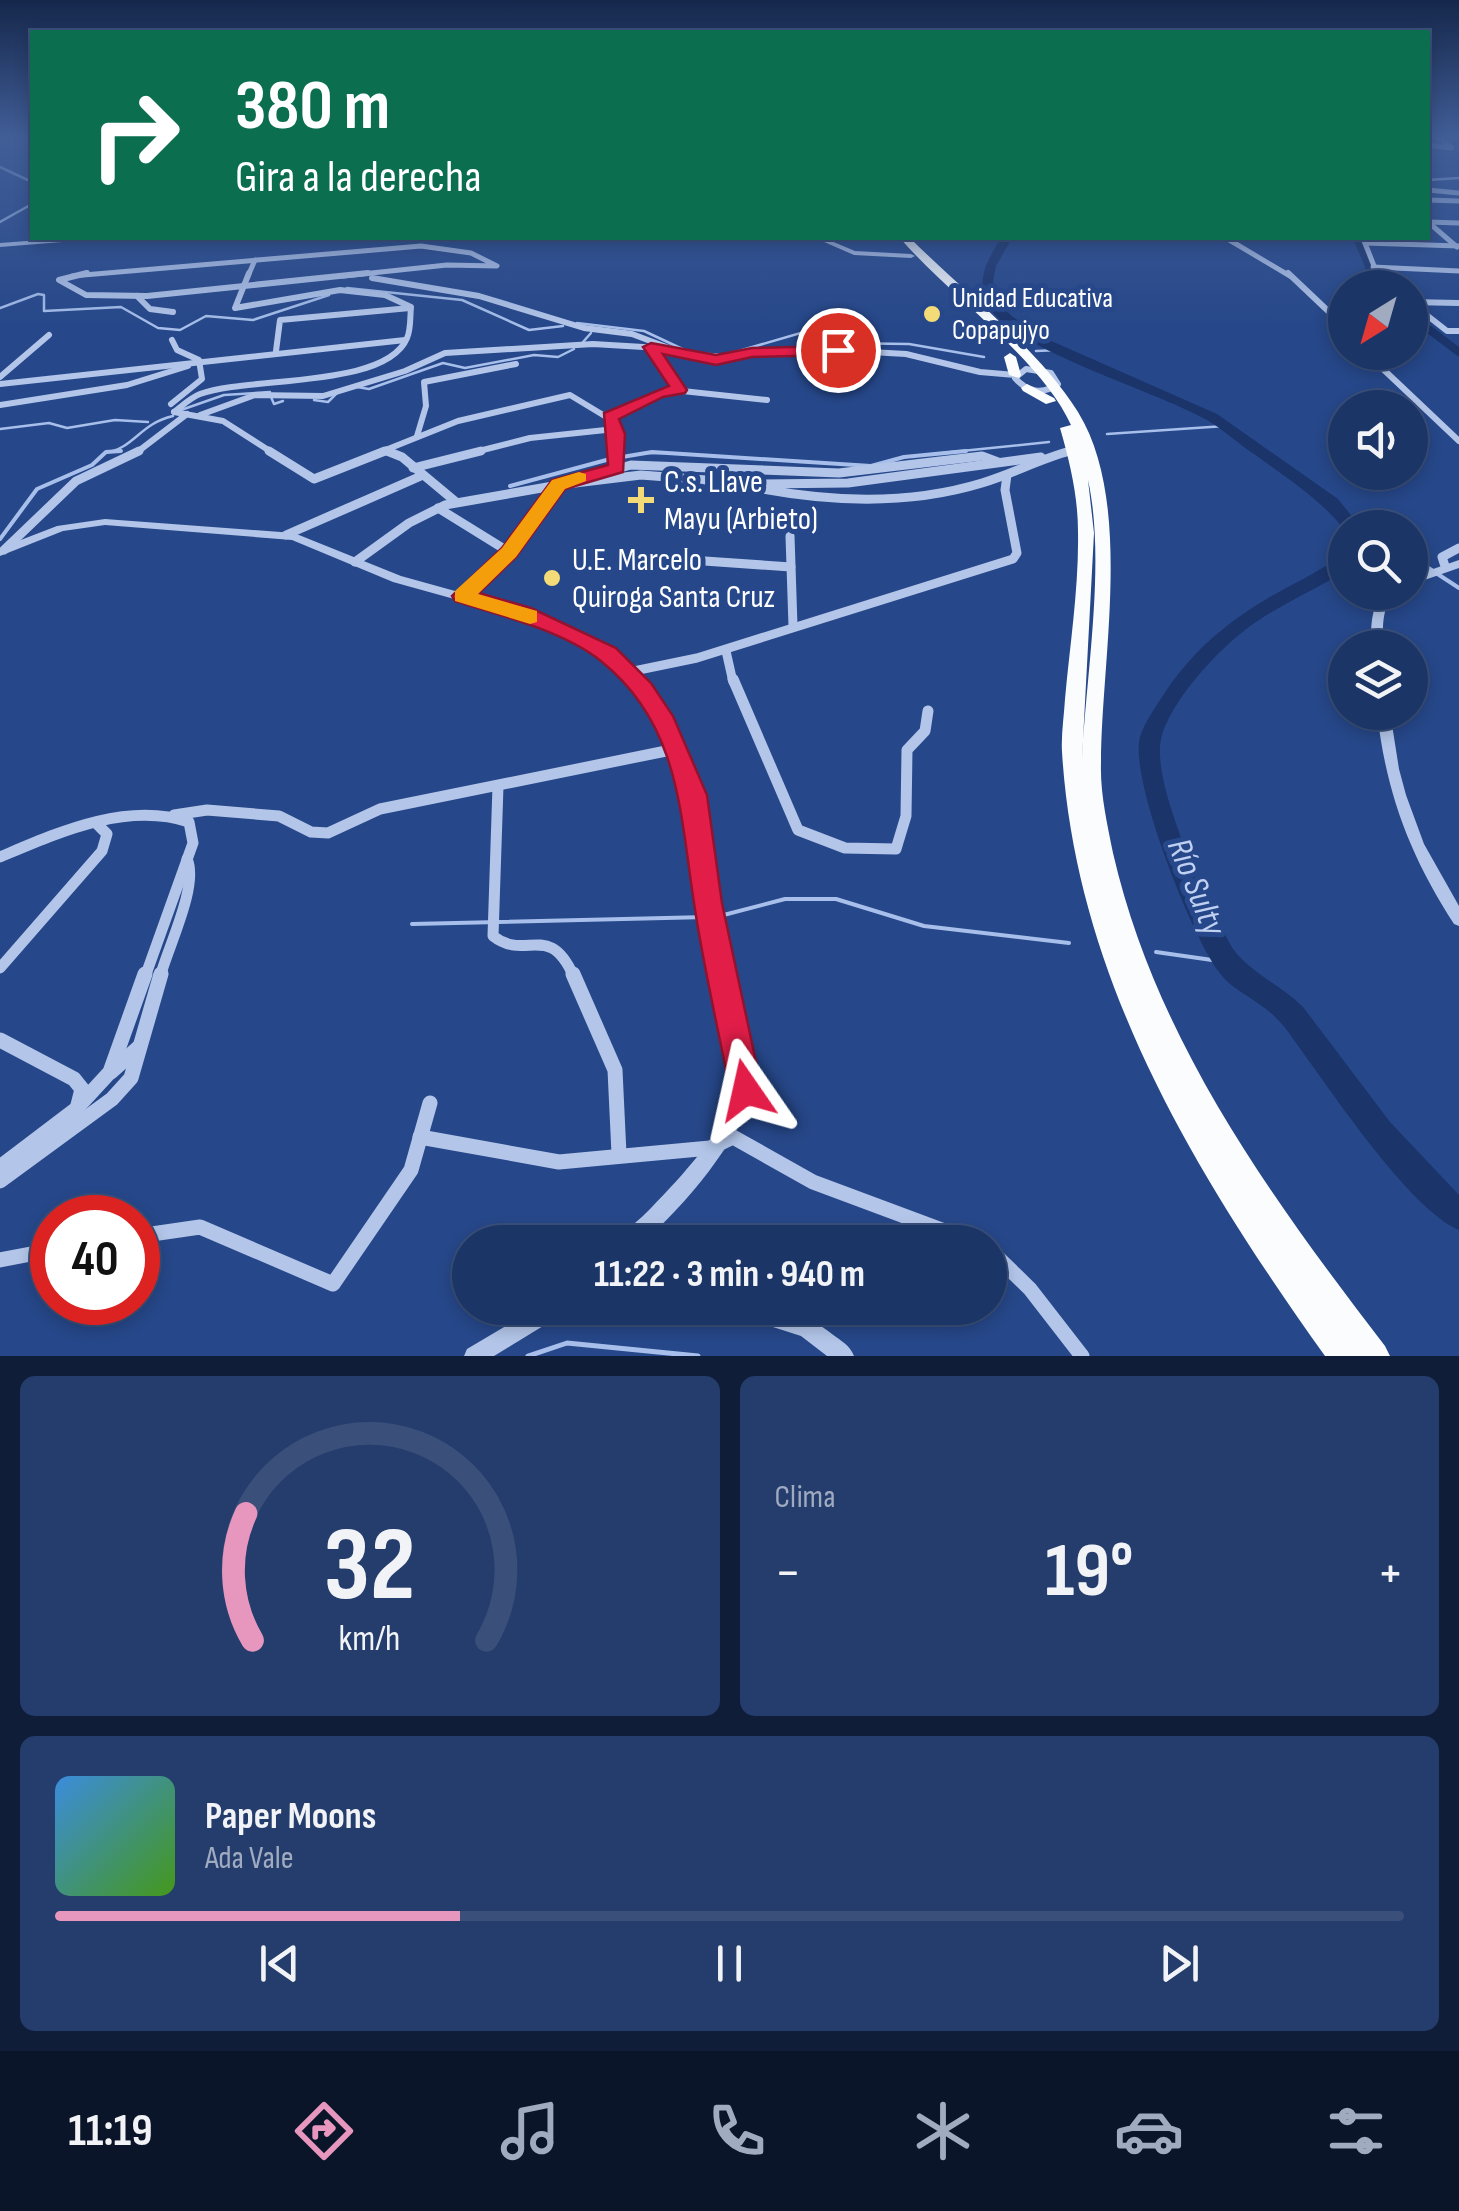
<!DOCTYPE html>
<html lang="es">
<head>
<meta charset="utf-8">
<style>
  body { margin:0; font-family:"Sofia Sans Condensed",sans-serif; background:#253d6d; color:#f1f3f6; height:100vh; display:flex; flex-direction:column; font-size:38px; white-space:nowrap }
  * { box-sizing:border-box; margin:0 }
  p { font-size:32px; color:#a0abc0 }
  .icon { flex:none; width:55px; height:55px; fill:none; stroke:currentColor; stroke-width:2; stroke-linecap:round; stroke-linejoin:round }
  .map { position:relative; height:1356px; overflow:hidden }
  .details { display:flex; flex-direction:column; gap:20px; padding:20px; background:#0f1d39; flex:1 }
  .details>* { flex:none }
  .banner { position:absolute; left:30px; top:30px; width:1400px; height:210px; border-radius:0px; box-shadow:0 5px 15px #0003,0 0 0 2px #3a507b; background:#0b6e4f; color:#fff; overflow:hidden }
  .needle { width:65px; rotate:217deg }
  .controls { position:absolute; left:1328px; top:270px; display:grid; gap:20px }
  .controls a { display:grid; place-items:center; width:100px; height:100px; border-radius:50%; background:#1c3567; box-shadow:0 5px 15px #0003,0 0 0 2px #3a507b; font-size:50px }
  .speed { position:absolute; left:30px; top:1195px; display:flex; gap:20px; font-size:50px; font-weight:700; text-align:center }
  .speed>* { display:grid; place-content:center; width:130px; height:130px; border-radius:50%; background:#1c3567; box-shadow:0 5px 15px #0003,0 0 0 2px #3a507b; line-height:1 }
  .speed .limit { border:15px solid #d22; background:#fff; color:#111 }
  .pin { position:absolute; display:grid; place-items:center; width:85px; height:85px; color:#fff; margin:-42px; border:5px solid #fff; border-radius:50%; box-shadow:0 2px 10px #0007 }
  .me { position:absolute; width:110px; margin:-55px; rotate:349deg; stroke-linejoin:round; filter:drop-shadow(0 0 8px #0008) }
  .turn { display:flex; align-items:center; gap:35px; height:210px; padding:0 40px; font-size:45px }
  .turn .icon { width:130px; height:130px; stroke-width:2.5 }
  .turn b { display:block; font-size:70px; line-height:85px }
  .big { font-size:75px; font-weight:700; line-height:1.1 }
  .details .card { flex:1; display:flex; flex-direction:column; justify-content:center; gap:15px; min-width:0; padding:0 35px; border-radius:15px; background:#253d6d }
  .details .dial { align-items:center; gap:0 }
  .dial svg { height:260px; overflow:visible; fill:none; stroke:#3a507b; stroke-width:7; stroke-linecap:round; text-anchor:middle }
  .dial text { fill:#f1f3f6; stroke:none }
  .song { display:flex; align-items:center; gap:30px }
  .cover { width:120px; height:120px; border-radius:15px; background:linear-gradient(135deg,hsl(210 70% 55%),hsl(100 70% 35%)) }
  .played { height:10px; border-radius:5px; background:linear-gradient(90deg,#e797bd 30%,#3a507b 30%) }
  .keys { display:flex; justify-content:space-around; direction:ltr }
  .heat { display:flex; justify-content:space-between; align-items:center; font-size:55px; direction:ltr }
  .details .tiles { flex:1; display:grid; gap:20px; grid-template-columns:1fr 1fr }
  .card:last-child { grid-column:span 2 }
  .trip { position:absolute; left:452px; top:1225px; width:555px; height:100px; border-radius:50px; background:#1c3567; box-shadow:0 5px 15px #0003,0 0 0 2px #3a507b; font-weight:700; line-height:100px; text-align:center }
  .menu { display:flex; height:160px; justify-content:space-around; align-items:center; background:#0b1529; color:#a0abc0 }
  .menu .icon { width:70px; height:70px }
  .menu .current { color:#e797bd }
  .menu b { font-size:45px; color:#f1f3f6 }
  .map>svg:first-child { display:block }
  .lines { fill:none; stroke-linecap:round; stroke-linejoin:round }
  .stream-far2 { stroke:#a7bfea; stroke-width:2.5 }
  .stream-far1 { stroke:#a7bfea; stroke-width:4 }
  .stream { stroke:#a7bfea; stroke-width:5 }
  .canal-far1 { stroke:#1b346a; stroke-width:6 }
  .canal { stroke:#1b346a; stroke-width:8 }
  .river { fill:#1b346a; fill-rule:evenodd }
  .minor-far4 { stroke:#b3c6e9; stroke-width:5 }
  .minor-far3 { stroke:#b3c6e9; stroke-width:6 }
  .minor-far2 { stroke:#b3c6e9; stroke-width:9 }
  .minor-far1 { stroke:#b3c6e9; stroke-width:11 }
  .minor { stroke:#b3c6e9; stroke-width:15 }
  .tertiary { fill:#b3c6e9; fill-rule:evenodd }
  .trunk { fill:#fafcfe; fill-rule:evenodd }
  .route { fill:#e11d48; stroke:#92132f; stroke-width:2.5 }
  .slow { fill:#f59e0b }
  .poi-dot { fill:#f3dc77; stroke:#264789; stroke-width:4 }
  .labels { text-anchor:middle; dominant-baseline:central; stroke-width:10; stroke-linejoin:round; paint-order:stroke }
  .far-poi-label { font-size:28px; fill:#fff; stroke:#264789; text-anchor:start }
  .poi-label { font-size:32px; fill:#fff; stroke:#264789; text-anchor:start }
  .water-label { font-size:35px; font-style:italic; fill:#bfd0f1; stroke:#264789 }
</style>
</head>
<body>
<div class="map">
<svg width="1459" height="1356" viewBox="0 0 1459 1356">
  <rect width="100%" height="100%" fill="#264789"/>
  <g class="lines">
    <g class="stream-far2">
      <polyline points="0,167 32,182"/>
      <polyline points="1428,180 1459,178"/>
      <polyline points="0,222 32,204"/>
      <polyline points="347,288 462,300 529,330 563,326"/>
      <polyline points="0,308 38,294 44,295 44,311 121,307 158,328 180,330 206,316 253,320 329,295"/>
      <polyline points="577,323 644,331 691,353 725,355 811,330 832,343 909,344 984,357"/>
      <polyline points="583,342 591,333"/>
      <polyline points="1036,351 1060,350"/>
      <polyline points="357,387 369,389 443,363 465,368 534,355 558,357 574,349"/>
      <polyline points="271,397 274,404 283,401"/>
      <polyline points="314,400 328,402 338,392"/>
      <polyline points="181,410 224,395 270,392"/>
      <polyline points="0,429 49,423 67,428 115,420 148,422"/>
      <polyline points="1107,434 1225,426"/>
      <path d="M105 453C135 448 139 424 173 416"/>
      <polyline points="646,453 665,453"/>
      <polyline points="942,453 1049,442"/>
    </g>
    <g class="stream-far1">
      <polyline points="622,457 652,452 871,466 904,457 966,451"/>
      <polyline points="510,486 610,459"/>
      <polyline points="0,539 37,489 92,465 106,452 121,451"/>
      <polyline points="1410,556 1459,588"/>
      <polyline points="716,917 785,899 836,899 924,926 1069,943"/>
      <polyline points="412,924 707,917"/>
      <polyline points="1156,952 1226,962"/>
    </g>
    <polyline class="stream" points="528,1356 567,1343 698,1356"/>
    <polyline class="canal-far1" points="1356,238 1372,276"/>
    <g class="canal">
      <polyline points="1370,273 1381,288"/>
      <polyline points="1410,315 1459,352"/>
    </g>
    <g class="river">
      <path d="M1001 238H1012L996 266 993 281 1002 307 1013 317 1049 340 1217 414 1338 499 1361 528 1345 530C1320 499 1288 479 1257 456 1240 445 1224 430 1207 420 1161 393 1013 349 990 308 974 281 987 261 1001 238Z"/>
      <path d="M1345 557V571C1312 592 1276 606 1245 630 1216 652 1169 703 1161 739 1151 786 1209 906 1233 949 1252 974 1281 985 1303 1007L1390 1122 1459 1195V1230C1409 1209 1330 1089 1296 1043 1288 1031 1278 1018 1266 1009 1250 996 1231 989 1219 972 1192 937 1129 779 1140 737 1145 721 1157 705 1166 691 1202 638 1248 607 1305 578 1318 571 1331 562 1345 557Z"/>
    </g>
    <g class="minor-far4">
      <polyline points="1428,145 1452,148 1438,137"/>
      <polyline points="1428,190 1459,193"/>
      <polyline points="1428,200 1459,201"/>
      <polyline points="1428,222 1457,247"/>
      <polyline points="1428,222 1459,223"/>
      <polyline points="1226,238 1290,276"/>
      <polyline points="1363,238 1378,276"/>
      <polyline points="1365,243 1459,246"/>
      <polyline points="1373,267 1459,271"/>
      <polyline points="72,276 421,246 471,253 497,266 447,265 343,276"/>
      <polyline points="248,276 255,260"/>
    </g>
    <g class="minor-far3">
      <polyline points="87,273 59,280 86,295 147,296 368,273"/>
      <polyline points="1288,273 1345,327"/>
      <polyline points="1375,273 1391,288"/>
      <polyline points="372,278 479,296 584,328 632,334 698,359 816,349 906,354 980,372 1015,375"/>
      <polyline points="137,296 150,309 173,312"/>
      <polyline points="1410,302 1447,331 1459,331"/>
      <polyline points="1410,302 1459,303"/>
      <polyline points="651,347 679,389"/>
      <polyline points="276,351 280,320 410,308"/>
      <polyline points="1365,352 1459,441"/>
      <path d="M1026 369 1051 373 1058 384C1043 395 1027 392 1015 378Z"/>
      <polyline points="0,377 49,335"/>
      <polyline points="0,384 405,340"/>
      <polyline points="171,404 202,379 199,360 177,350 172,340"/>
      <polyline points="0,405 127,385 188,366"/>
      <polyline points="174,412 223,421 273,453"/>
      <path d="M174 412C182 406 190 398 200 394 247 376 386 389 407 338 411 330 410 316 411 307L385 295 340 290 235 308 249 273"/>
      <polyline points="200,415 255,395 323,396 405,371 445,353 593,344 660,348"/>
      <polyline points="610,417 673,390 767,400"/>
      <polyline points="417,436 426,406 424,382 516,364"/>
      <polyline points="385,450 395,453"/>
      <polyline points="136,453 187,414"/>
      <polyline points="378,453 458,421 570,395 613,421 617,453"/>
      <polyline points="471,453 530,438 615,429"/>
      <polyline points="1061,453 1072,450"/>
    </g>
    <g class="minor-far2">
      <polyline points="269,451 314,479 385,451"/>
      <polyline points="387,451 402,457 456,502"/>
      <polyline points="616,451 619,473"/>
      <polyline points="413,468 481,451"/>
      <polyline points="575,483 641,475 758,484 848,483 1041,457"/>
      <path d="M757 488C830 502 910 505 982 483 1012 474 1040 459 1070 451"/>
      <polyline points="438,508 509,552"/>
      <polyline points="286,535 421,476"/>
      <polyline points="790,536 793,626"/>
      <polyline points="4,550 76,481 139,451"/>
      <polyline points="690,560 791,567"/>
      <polyline points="355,562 409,523 445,505 553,486 631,465 839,473 982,456 998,462"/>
      <polyline points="1445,566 1442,557 1459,548"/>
      <polyline points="463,596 509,552 558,485"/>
      <polyline points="726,651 733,682"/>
      <polyline points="629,672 697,658 1013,559 1017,553 1005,490 1007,475"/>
    </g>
    <g class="minor-far1">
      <polyline points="733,679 798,830 845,848 896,849 906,816 907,750 925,731 928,711"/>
      <path d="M498 786 493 936C526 962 549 920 574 977"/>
      <polyline points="174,815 207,810 279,816 311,832 328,833 380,809 676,749"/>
      <path d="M0 857C57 833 126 801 189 822L193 843 145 977"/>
      <polyline points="0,968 102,851 107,834 97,824"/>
      <path d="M160 977C168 947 199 885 187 859"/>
    </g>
    <g class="minor">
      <polyline points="573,974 615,1070 619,1154"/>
      <polyline points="0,1040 74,1079 82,1089 78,1105"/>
      <polyline points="111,1072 139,1047"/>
      <polyline points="420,1137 559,1162 710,1148 733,1137 813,1182 974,1242"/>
      <polyline points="0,1167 75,1110 110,1072 145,974"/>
      <polyline points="0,1181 112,1099 131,1078 161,974"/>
      <polyline points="138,1236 200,1227 333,1284 411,1170 430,1103"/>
      <polyline points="990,1250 1030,1289 1082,1356"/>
      <polyline points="0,1260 52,1250"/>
    </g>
    <g class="tertiary">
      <polygon points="67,238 91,238 87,240 0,247 0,243"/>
      <polygon points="815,238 824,238 855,251 911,254 915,256 911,258 854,255"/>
      <path d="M105 519 294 533 401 576 527 611 612 651 662 704 696 777 716 903 755 1089C738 1142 685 1206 643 1242H619C625 1229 641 1219 651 1208 682 1176 723 1132 737 1089L700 903 682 777 652 711 604 657 519 617 393 582 292 540 105 525 63 531 0 556V548L57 526Z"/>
      <polygon points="1459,560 1459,568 1410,585 1410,577"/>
      <path d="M1382 592H1394C1382 610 1382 626 1384 648H1372C1370 627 1371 610 1382 592Z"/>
      <path d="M1377 712H1390L1399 769 1406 795 1424 844 1459 906V926L1454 924C1410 856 1386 793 1377 712Z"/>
      <polygon points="536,1308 564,1308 561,1315 494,1356 464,1356 467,1349"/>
      <path d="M735 1308C774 1305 800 1309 832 1334 841 1341 850 1345 854 1356H827L801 1336 745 1318 738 1315Z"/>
    </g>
    <g class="trunk">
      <path d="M900 238H910C963 291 1039 349 1078 412 1134 503 1101 660 1101 763 1100 793 1107 823 1113 853 1156 1040 1270 1196 1385 1346L1390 1356H1325C1196 1175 1076 980 1062 752 1061 735 1064 716 1065 699 1070 644 1079 587 1078 532 1078 496 1070 463 1060 428L1071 425C1041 359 949 295 900 238ZM1088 480C1106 561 1086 675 1082 759L1094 533Z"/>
      <polygon points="1010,353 1016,357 1021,375 1019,378 1009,375 1004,357"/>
      <polygon points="1027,384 1054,398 1056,401 1046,404 1023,391 1021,388"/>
    </g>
  </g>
  <linearGradient id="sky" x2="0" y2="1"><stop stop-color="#15274b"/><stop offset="0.42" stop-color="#415e97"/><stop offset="1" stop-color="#415e97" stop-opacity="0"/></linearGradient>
  <rect width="1459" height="327" fill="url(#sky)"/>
  <path class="route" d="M651 343 716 355 752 348 838 346 845 350 838 355 752 357 716 365 663 354 687 390 685 393 663 397 619 419 625 434 623 472 565 489 516 557 479 593 531 608 616 648 651 683 673 716 707 795 722 903 762 1090 758 1101 746 1105 735 1101 730 1090C718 1028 703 965 694 903 680 814 680 725 602 662 566 632 500 615 455 601L452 596 502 548 552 480 608 465 604 413 669 386 643 347Z"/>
  <polygon class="slow" points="579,472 586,474 586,481 565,489 516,557 478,594 537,611 537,622 530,624 455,601 455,591 502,548 552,480"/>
  <g class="poi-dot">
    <circle cx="932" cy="314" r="10"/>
    <path d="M636 485h10v10h10v10h-10v10h-10v-10h-10v-10h10z"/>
    <circle cx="552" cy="578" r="10"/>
  </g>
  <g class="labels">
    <g class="far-poi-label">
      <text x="952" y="298">Unidad Educativa<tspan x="952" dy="32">Copapujyo</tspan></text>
    </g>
    <g class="poi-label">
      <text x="664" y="482">C.s. Llave<tspan x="664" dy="37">Mayu (Arbieto)</tspan></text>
      <text x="572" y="560">U.E. Marcelo<tspan x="572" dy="37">Quiroga Santa Cruz</tspan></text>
    </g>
    <g class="water-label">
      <text transform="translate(1196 887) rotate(68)">Río Sulty</text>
    </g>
  </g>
</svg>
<div class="controls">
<a><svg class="needle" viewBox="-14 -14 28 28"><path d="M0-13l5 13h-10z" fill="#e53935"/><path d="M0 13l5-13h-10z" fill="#a0abc0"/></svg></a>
<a><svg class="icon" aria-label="sound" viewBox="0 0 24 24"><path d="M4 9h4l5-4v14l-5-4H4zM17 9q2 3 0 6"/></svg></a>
<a><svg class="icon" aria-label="search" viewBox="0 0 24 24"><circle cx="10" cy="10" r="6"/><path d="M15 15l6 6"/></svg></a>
<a><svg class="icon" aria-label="layers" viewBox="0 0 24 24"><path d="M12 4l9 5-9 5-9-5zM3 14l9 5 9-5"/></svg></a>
</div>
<div class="speed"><div class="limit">40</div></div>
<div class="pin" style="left:838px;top:350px;background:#d93025"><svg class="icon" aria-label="arrive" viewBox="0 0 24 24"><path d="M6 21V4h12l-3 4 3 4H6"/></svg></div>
<svg class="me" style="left:746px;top:1090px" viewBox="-20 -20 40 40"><path d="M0-17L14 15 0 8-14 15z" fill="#e11d48" stroke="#fff" stroke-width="4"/></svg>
<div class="trip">11:22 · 3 min · 940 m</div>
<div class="banner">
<div class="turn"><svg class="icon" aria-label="right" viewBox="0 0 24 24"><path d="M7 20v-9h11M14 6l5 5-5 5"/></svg><div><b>380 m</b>Gira a la derecha</div></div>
</div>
</div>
<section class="details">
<div class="tiles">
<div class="card dial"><svg viewBox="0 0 100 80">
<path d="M14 69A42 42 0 1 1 86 69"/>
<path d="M14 69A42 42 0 0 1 12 30" stroke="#e797bd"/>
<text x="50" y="56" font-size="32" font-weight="700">32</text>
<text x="50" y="72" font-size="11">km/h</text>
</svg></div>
<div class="card"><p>Clima</p>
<div class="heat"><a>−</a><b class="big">19°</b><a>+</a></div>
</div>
<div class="card">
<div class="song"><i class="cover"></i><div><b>Paper Moons</b><p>Ada Vale</p></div></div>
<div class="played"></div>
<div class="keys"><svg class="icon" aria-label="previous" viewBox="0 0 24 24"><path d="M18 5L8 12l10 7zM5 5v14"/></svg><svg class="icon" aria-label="pause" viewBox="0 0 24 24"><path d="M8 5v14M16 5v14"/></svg><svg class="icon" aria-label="next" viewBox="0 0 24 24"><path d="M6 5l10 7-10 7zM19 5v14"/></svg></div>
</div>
</div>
</section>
<nav class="menu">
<b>11:19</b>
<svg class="icon current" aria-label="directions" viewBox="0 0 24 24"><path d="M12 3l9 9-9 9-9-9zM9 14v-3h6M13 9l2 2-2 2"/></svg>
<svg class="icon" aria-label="music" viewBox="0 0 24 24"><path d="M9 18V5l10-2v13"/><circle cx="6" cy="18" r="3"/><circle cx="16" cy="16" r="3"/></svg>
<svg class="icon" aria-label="phone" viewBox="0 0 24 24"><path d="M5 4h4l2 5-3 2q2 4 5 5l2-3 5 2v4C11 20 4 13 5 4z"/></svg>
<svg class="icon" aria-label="climate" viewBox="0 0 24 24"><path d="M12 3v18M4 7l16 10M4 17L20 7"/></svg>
<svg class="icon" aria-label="car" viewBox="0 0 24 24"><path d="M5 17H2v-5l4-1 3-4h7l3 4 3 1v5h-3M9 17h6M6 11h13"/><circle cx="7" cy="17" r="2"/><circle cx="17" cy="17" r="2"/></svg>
<svg class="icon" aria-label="filters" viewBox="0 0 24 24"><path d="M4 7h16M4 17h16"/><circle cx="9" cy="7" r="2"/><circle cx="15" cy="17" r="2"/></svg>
</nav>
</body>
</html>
